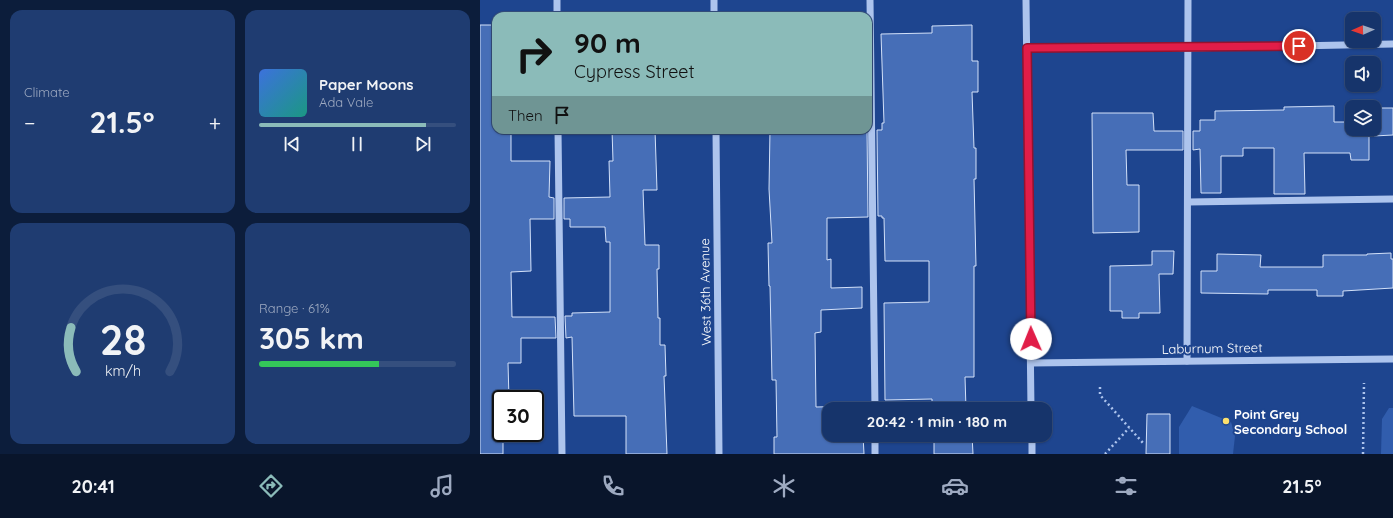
<!DOCTYPE html>
<html lang="en">
<head>
<meta charset="utf-8">
<style>
  body { margin:0; font-family:Quicksand,sans-serif; background:#1f3c71; color:#f1f3f6; height:100vh; display:flex; flex-direction:column; font-size:15px; white-space:nowrap }
  * { box-sizing:border-box; margin:0 }
  p { font-size:13px; color:#9eaac1 }
  .icon { flex:none; width:22px; height:22px; fill:none; stroke:currentColor; stroke-width:2; stroke-linecap:round; stroke-linejoin:round }
  .map { position:relative; flex:1; overflow:hidden }
  .details { display:flex; flex-direction:column; gap:10px; padding:10px; background:#0c1d3b; width:480px }
  .details>* { flex:none }
  .hud { position:absolute; left:12px; top:12px; width:380px; height:122px; border-radius:12px; box-shadow:0 1px 3px #0004,0 0 0 1px #354f7e; background:#8bbbb9; color:#111; overflow:hidden }
  .needle { width:26px; rotate:268deg }
  .buttons { position:absolute; left:865px; top:12px; display:grid; gap:8px }
  .buttons a { display:grid; place-items:center; width:36px; height:36px; border-radius:8px; background:#16346b; box-shadow:0 1px 3px #0004,0 0 0 1px #354f7e; font-size:20px }
  .speed { position:absolute; left:12px; top:390px; display:flex; gap:8px; font-size:20px; font-weight:700; text-align:center }
  .speed>* { display:grid; place-content:center; width:52px; height:52px; border-radius:50%; background:#16346b; box-shadow:0 1px 3px #0004,0 0 0 1px #354f7e; line-height:1 }
  .speed .limit { border:2px solid #111; border-radius:6px; background:#fff; color:#111 }
  .pin { position:absolute; display:grid; place-items:center; width:34px; height:34px; color:#fff; margin:-17px; border:2px solid #fff; border-radius:50%; box-shadow:0 1px 4px #0007 }
  .me { position:absolute; width:44px; margin:-22px; rotate:359deg; stroke-linejoin:round; filter:drop-shadow(0 0 3px #0008) }
  .turn { display:flex; align-items:center; gap:14px; height:84px; padding:0 16px; font-size:18px }
  .turn .icon { width:52px; height:52px; stroke-width:2.5 }
  .turn b { display:block; font-size:28px; line-height:34px }
  .then { display:flex; align-items:center; height:38px; padding:0 16px; background:#0003; gap:8px; font-size:15px }
  .big { font-size:30px; font-weight:700; line-height:1.1 }
  .details .widget { flex:1; display:flex; flex-direction:column; justify-content:center; gap:6px; min-width:0; padding:0 14px; border-radius:12px; background:#1f3c71 }
  .details .dial { align-items:center; gap:0 }
  .dial svg { height:104px; overflow:visible; fill:none; stroke:#354f7e; stroke-width:7; stroke-linecap:round; text-anchor:middle }
  .dial text { fill:#f1f3f6; stroke:none }
  .song { display:flex; align-items:center; gap:12px }
  .cover { width:48px; height:48px; border-radius:6px; background:linear-gradient(135deg,hsl(220 70% 55%),hsl(170 70% 35%)) }
  .played { height:4px; border-radius:2px; background:linear-gradient(90deg,#8bbbb9 85%,#354f7e 85%) }
  .keys { display:flex; justify-content:space-around; direction:ltr }
  .heat { display:flex; justify-content:space-between; align-items:center; font-size:22px; direction:ltr }
  .charge { height:6px; border-radius:3px; background:linear-gradient(90deg,#34c759 61%,#354f7e 0) }
  .details .tiles { flex:1; display:grid; gap:10px; grid-template-columns:repeat(2,1fr) }
  .trip { position:absolute; left:342px; top:402px; width:230px; height:40px; border-radius:12px; background:#16346b; box-shadow:0 1px 3px #0004,0 0 0 1px #354f7e; font-weight:700; line-height:40px; text-align:center }
  .dock { display:flex; height:64px; justify-content:space-around; align-items:center; background:#09152b; color:#9eaac1 }
  .dock .icon { width:28px; height:28px }
  .dock .active { color:#8bbbb9 }
  .dock b { font-size:18px; color:#f1f3f6 }
  main { display:flex; flex:1; min-height:0 }
  .map>svg:first-child { display:block }
  .green { fill:#315dad }
  .building { fill:#466eb7; stroke:#d3e1f9 }
  .lines { fill:none; stroke-linecap:round; stroke-linejoin:round }
  .path { stroke:#adc4ed; stroke-width:2.5; stroke-dasharray:2 3; stroke-linecap:butt }
  .minor { stroke:#adc4ed; stroke-width:7 }
  .route-casing { stroke:#92132f; stroke-width:10 }
  .route { stroke:#e11d48; stroke-width:7 }
  .poi-dot { fill:#fce06d; stroke:#1e458f; stroke-width:1.5 }
  .labels { text-anchor:middle; dominant-baseline:central; stroke-width:4; stroke-linejoin:round; paint-order:stroke }
  .street-label { font-size:13px; fill:#fff; stroke:#1e458f }
  .poi-label { font-size:13px; font-weight:bold; fill:#fff; stroke:#1e458f; text-anchor:start }
</style>
</head>
<body>
<main>
<section class="details">
<div class="tiles">
<div class="widget"><p>Climate</p>
<div class="heat"><a>−</a><b class="big">21.5°</b><a>+</a></div>
</div>
<div class="widget">
<div class="song"><i class="cover"></i><div><b>Paper Moons</b><p>Ada Vale</p></div></div>
<div class="played"></div>
<div class="keys"><svg class="icon" aria-label="previous" viewBox="0 0 24 24"><path d="M18 5L8 12l10 7zM5 5v14"/></svg><svg class="icon" aria-label="pause" viewBox="0 0 24 24"><path d="M8 5v14M16 5v14"/></svg><svg class="icon" aria-label="next" viewBox="0 0 24 24"><path d="M6 5l10 7-10 7zM19 5v14"/></svg></div>
</div>
<div class="widget dial"><svg viewBox="0 0 100 80">
<path d="M14 69A42 42 0 1 1 86 69"/>
<path d="M14 69A42 42 0 0 1 10 35" stroke="#8bbbb9"/>
<text x="50" y="56" font-size="32" font-weight="700">28</text>
<text x="50" y="72" font-size="11">km/h</text>
</svg></div>
<div class="widget"><p>Range · 61%</p><b class="big">305 km</b><div class="charge"></div></div>
</div>
</section>
<div class="map">
<svg width="913" height="454" viewBox="0 0 913 454">
  <rect width="100%" height="100%" fill="#1e458f"/>
  <g class="green">
    <polygon points="712,406 751,422 755,436 753,454 699,454 699,427"/>
    <polygon points="909,408 913,408 913,454 901,454 902,419"/>
  </g>
  <g class="building">
    <polygon points="0,25 16,25 16,130 31,130 31,161 70,161 69,197 74,198 74,219 50,219 51,271 31,272 32,317 75,317 76,338 41,338 41,363 28,363 29,399 21,399 21,438 23,438 23,454 0,454"/>
    <polygon points="492,25 492,61 498,61 498,92 492,92 494,148 496,148 496,179 494,179 496,266 494,266 494,377 485,377 486,409 452,409 452,399 405,400 404,303 449,302 449,261 405,261 404,218 402,218 402,216 398,216 397,130 402,130 402,123 404,123 401,34 452,33 452,26"/>
    <polygon points="854,106 854,122 872,122 872,129 889,129 889,160 871,160 870,153 824,153 825,194 794,194 794,148 763,148 763,156 741,156 741,193 721,193 720,149 713,150 713,131 720,131 720,120 735,120 735,111 804,110 804,107"/>
    <polygon points="894,108 913,108 913,135 894,136"/>
    <polygon points="612,113 673,113 674,131 703,131 703,150 646,150 647,185 659,185 659,232 613,233"/>
    <polygon points="132,130 175,130 177,190 163,190 165,245 179,245 179,269 177,269 178,318 180,318 180,345 185,345 186,376 184,376 187,454 146,454 146,416 94,416 92,337 86,338 85,316 92,316 92,313 130,312 130,242 126,242 125,227 90,227 90,219 84,219 84,198 130,197 129,161 133,161"/>
    <polygon points="290,130 387,130 388,217 347,218 347,260 351,259 351,288 382,287 382,308 341,310 341,332 335,333 336,407 382,406 382,409 349,409 349,435 383,435 384,454 294,454 294,437 297,437 296,380 292,380 290,286 289,286 288,243 292,243 289,189"/>
    <polygon points="672,251 694,251 693,274 679,274 680,313 659,313 659,318 642,318 642,311 630,311 630,266 672,265"/>
    <polygon points="911,253 911,259 913,259 913,288 863,291 863,296 837,296 837,290 788,290 788,294 721,293 721,271 737,271 737,254 781,255 780,267 843,267 843,255 887,255 887,254"/>
    <polygon points="667,414 690,414 690,454 666,454"/>
    <polygon points="454,435 492,435 493,454 454,454"/>
  </g>
  <g class="lines">
    <g class="path">
      <polyline points="620,387 620,395 663,443"/>
      <polyline points="625,454 649,428"/>
      <polyline points="883,454 884,383"/>
    </g>
    <g class="minor">
      <polyline points="77,0 77,16"/>
      <polyline points="234,0 234,16"/>
      <polyline points="390,0 395,409"/>
      <polyline points="546,0 551,409"/>
      <polyline points="547,48 709,48 913,44"/>
      <polyline points="78,130 82,454"/>
      <polyline points="236,130 239,454"/>
      <polyline points="708,202 913,199"/>
      <polyline points="707,361 708,0"/>
      <polyline points="551,363 913,359"/>
      <polyline points="395,435 395,454"/>
      <polyline points="552,435 552,454"/>
    </g>
  </g>
  <g class="lines">
    <defs>
      <polyline id="route" points="551,339 547,48 819,46"/>
    </defs>
    <use href="#route" class="route-casing"/>
    <use href="#route" class="route"/>
  </g>
  <circle class="poi-dot" cx="746" cy="421" r="4"/>
  <g class="labels">
    <g class="street-label">
      <text transform="translate(225 292) rotate(-91)">West 36th Avenue</text>
      <text transform="translate(732 348) rotate(-1)">Laburnum Street</text>
    </g>
    <g class="poi-label">
      <text x="754" y="414">Point Grey<tspan x="754" dy="15">Secondary School</tspan></text>
    </g>
  </g>
</svg>
<div class="buttons">
<a><svg class="needle" viewBox="-14 -14 28 28"><path d="M0-13l5 13h-10z" fill="#e53935"/><path d="M0 13l5-13h-10z" fill="#9eaac1"/></svg></a>
<a><svg class="icon" aria-label="sound" viewBox="0 0 24 24"><path d="M4 9h4l5-4v14l-5-4H4zM17 9q2 3 0 6"/></svg></a>
<a><svg class="icon" aria-label="layers" viewBox="0 0 24 24"><path d="M12 4l9 5-9 5-9-5zM3 14l9 5 9-5"/></svg></a>
</div>
<div class="speed"><div class="limit">30</div></div>
<div class="pin" style="left:819px;top:46px;background:#d93025"><svg class="icon" aria-label="arrive" viewBox="0 0 24 24"><path d="M6 21V4h12l-3 4 3 4H6"/></svg></div>
<svg class="me" style="left:551px;top:339px" viewBox="-20 -20 40 40"><circle r="19" fill="#fff"/><path d="M0-13L10 11 0 6-10 11z" fill="#e11d48"/></svg>
<div class="trip">20:42 · 1 min · 180 m</div>
<div class="hud">
<div class="turn"><svg class="icon" aria-label="right" viewBox="0 0 24 24"><path d="M7 20v-9h11M14 6l5 5-5 5"/></svg><div><b>90 m</b>Cypress Street</div></div>
<div class="then">Then<svg class="icon" aria-label="arrive" viewBox="0 0 24 24"><path d="M6 21V4h12l-3 4 3 4H6"/></svg></div>
</div>
</div>
</main>
<nav class="dock">
<b>20:41</b>
<svg class="icon active" aria-label="directions" viewBox="0 0 24 24"><path d="M12 3l9 9-9 9-9-9zM9 14v-3h6M13 9l2 2-2 2"/></svg>
<svg class="icon" aria-label="music" viewBox="0 0 24 24"><path d="M9 18V5l10-2v13"/><circle cx="6" cy="18" r="3"/><circle cx="16" cy="16" r="3"/></svg>
<svg class="icon" aria-label="phone" viewBox="0 0 24 24"><path d="M5 4h4l2 5-3 2q2 4 5 5l2-3 5 2v4C11 20 4 13 5 4z"/></svg>
<svg class="icon" aria-label="climate" viewBox="0 0 24 24"><path d="M12 3v18M4 7l16 10M4 17L20 7"/></svg>
<svg class="icon" aria-label="car" viewBox="0 0 24 24"><path d="M5 17H2v-5l4-1 3-4h7l3 4 3 1v5h-3M9 17h6M6 11h13"/><circle cx="7" cy="17" r="2"/><circle cx="17" cy="17" r="2"/></svg>
<svg class="icon" aria-label="filters" viewBox="0 0 24 24"><path d="M4 7h16M4 17h16"/><circle cx="9" cy="7" r="2"/><circle cx="15" cy="17" r="2"/></svg>
<b>21.5°</b>
</nav>
</body>
</html>
